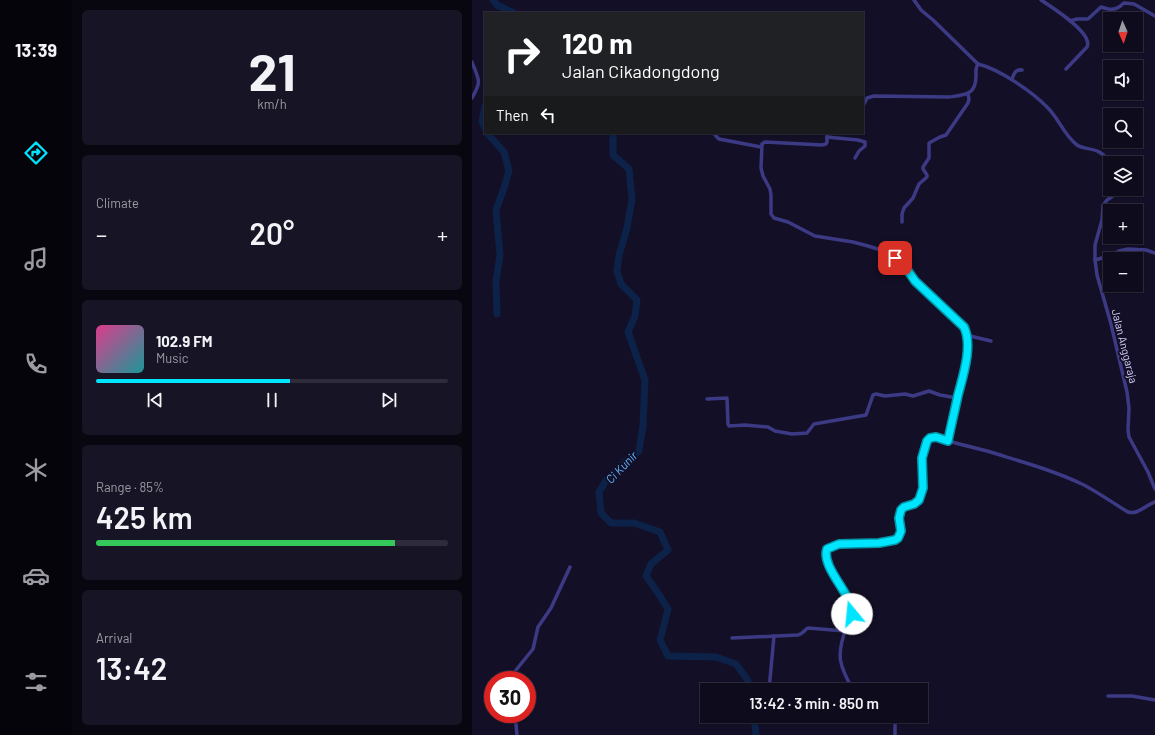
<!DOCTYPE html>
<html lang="en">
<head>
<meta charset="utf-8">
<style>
  body { margin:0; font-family:Barlow,sans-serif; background:#171425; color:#f1f3f6; height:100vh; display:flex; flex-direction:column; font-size:15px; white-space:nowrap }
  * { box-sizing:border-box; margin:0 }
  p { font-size:13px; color:#9b9ba3 }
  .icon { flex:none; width:22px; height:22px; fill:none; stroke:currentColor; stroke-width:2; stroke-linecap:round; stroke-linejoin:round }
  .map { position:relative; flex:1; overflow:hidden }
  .sheet { display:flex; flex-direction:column; gap:10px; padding:10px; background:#08060f; width:400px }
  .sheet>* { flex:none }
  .guide { position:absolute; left:12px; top:12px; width:380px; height:122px; border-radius:0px; box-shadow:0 1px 3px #0004,0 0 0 1px #2e2b3b; background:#202124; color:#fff; overflow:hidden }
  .needle { width:26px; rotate:177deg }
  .tools { position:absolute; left:631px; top:12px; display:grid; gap:8px }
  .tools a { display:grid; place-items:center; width:40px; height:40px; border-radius:0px; background:#0e0b1c; box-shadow:0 1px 3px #0004,0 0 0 1px #2e2b3b; font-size:20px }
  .speed { position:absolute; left:12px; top:671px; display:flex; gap:8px; font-size:20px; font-weight:700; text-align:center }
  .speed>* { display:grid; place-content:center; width:52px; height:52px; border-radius:50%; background:#0e0b1c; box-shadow:0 1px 3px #0004,0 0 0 1px #2e2b3b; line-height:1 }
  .speed .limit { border:6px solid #d22; background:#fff; color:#111 }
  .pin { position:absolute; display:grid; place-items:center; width:34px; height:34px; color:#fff; margin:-17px; border-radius:8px; box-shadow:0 2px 6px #0006 }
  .me { position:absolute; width:44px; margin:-22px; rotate:343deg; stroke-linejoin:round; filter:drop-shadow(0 0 3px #0008) }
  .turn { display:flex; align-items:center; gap:14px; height:84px; padding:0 12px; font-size:18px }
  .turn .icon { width:52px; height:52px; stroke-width:2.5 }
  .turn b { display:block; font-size:28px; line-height:34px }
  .then { display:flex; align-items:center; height:38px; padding:0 12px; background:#0003; gap:8px; font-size:15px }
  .big { font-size:30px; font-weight:600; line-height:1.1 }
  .sheet .widget { flex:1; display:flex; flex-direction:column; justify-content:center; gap:6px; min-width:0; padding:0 14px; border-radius:6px; background:#171425 }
  .sheet .dial { align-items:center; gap:0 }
  .dial b { font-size:52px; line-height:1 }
  .song { display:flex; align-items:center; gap:12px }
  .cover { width:48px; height:48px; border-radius:6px; background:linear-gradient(135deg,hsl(330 70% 55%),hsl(180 70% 35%)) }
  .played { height:4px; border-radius:2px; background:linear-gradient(90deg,#00e5ff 55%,#2e2b3b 55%) }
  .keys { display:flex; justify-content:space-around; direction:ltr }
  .heat { display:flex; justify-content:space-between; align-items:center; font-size:22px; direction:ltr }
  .charge { height:6px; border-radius:3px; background:linear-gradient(90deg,#34c759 85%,#2e2b3b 0) }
  .trip { position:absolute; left:228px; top:683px; width:228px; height:40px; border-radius:0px; background:#0e0b1c; box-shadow:0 1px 3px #0004,0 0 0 1px #2e2b3b; font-weight:600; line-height:40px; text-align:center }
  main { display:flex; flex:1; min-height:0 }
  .tab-bar { display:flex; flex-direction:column; width:72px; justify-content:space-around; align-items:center; background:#06040b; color:#9b9ba3 }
  .tab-bar .icon { width:28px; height:28px }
  .tab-bar .active { color:#00e5ff }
  .tab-bar b { font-size:18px; color:#f1f3f6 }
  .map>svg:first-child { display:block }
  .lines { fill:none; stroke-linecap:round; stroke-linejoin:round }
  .river { stroke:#0c2248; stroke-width:7 }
  .street { stroke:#3d3a85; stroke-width:3.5 }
  .route-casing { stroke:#0095a6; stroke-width:10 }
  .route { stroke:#00e5ff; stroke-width:7 }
  .labels { text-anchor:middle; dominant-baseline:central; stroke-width:4; stroke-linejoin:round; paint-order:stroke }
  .street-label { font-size:11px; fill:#d9d4ff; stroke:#130f26 }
  .water-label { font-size:12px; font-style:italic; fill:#62b6ff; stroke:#130f26 }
</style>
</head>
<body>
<main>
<nav class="tab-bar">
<b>13:39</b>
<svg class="icon active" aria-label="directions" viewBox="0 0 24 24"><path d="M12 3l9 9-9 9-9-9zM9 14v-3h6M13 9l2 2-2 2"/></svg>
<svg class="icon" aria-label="music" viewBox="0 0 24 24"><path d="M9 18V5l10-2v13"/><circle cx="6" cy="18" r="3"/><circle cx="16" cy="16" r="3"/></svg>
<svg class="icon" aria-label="phone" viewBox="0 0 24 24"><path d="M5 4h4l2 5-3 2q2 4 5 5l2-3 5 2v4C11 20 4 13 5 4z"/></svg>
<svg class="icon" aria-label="climate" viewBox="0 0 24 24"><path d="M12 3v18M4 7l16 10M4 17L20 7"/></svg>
<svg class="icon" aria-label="car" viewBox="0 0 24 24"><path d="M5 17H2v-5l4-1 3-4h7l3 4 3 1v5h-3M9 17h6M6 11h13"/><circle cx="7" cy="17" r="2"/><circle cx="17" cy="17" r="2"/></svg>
<svg class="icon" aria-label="filters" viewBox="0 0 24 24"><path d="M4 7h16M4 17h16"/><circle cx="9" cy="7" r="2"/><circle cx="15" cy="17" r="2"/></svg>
</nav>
<section class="sheet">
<div class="widget dial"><b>21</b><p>km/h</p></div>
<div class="widget"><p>Climate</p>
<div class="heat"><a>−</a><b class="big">20°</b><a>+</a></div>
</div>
<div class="widget">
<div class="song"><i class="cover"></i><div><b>102.9 FM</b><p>Music</p></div></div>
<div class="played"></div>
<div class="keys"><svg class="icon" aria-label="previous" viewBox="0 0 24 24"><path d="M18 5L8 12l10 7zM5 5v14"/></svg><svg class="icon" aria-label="pause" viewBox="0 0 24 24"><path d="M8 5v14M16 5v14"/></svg><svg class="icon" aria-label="next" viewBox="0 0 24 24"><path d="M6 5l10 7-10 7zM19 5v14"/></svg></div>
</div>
<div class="widget"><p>Range · 85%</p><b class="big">425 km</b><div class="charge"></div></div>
<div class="widget"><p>Arrival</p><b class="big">13:42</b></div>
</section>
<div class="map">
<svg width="683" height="735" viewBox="0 0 683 735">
  <rect width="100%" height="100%" fill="#130f26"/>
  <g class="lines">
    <g class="river">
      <polyline points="21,0 25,5 42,13"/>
      <polyline points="13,106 10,121 13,128"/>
      <polyline points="15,133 32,152 37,171 32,188 24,210 28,255 24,281 25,314"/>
      <polyline points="141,133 141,155 157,169 160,199 155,228 147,255 145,271 149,284 165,300 163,316 156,332 173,380 171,426 167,451 154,461 135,479 127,492 129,513 139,523 162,523 188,532 196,550 179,564 174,576 186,593 196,609 188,640 196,656 244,657 264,664 275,679 279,690"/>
      <polyline points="282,716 284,735"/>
    </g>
    <g class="street">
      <polyline points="442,0 449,10 461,20 506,64"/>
      <path d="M569 0C579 7 622 33 615 47L594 69"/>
      <path d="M598 21 605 19H616L629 7C635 9 641 11 647 7 649 6 650 4 652 3L662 4 683 16"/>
      <path d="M0 62C7 81 10 80 0 98"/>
      <path d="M506 64C527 69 561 92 576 108 587 119 592 135 605 145 611 149 618 148 625 151 631 153 635 158 639 163"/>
      <path d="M540 79C542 74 543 69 550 70"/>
      <path d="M391 106 395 98 402 96 477 97C493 95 504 95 504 76 504 71 503 68 506 64"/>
      <polyline points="241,133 247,139 289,147"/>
      <path d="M355 133V142L354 144 350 145 293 142 290 144 289 168 291 176 298 189 299 195V214L302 218 316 222 343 236 381 242 396 246 412 251 423 258 432 265 443 281 492 327C501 345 491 373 487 392 483 408 479 424 476 441"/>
      <polyline points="355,137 386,140 393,142 393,146 387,151 383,158"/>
      <polyline points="651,189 635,200 631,205 630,220 623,245 623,260 625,275 639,324 655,392 657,408 656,430 657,437 676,472 683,489"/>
      <polyline points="430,222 430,214 432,208 441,198 447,184 455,177 455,175 451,169 451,167 457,158 457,143 468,137 474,135 496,103 497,99 496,94"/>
      <polyline points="412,251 419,244 436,245"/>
      <polyline points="623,260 637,256 647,251 656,249 674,250 683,253"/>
      <polyline points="494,335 519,341"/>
      <polyline points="235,399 255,398 256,424 257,426 273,425 296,427 303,431 320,434 335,433 342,424 394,415 401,395 404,394 413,396 433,394 441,396 457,391 468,395 485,398"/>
      <path d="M260 638 326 635C331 634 332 630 336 628L373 631"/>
      <polyline points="38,680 40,675 61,649 66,627 79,608 98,567"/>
      <polyline points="297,690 302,636"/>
      <path d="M381 690C367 665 364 656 374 628 376 622 380 617 381 611 375 592 362 578 355 559 354 556 353 551 356 548 367 538 417 549 427 538 433 530 424 519 428 511 431 506 436 506 441 504 450 500 451 487 451 477 451 468 449 447 456 439 459 437 462 437 465 437 470 438 475 440 480 442 491 445 503 448 515 451 547 461 581 470 612 485 627 493 641 503 656 512 666 515 674 505 683 502"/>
      <polyline points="636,696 660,696 683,700"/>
      <polyline points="43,714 45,735"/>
      <polyline points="423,716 423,735"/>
    </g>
  </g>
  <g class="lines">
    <defs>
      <path id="route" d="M380 614C384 599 348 567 355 549L367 544 407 543 423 540 426 538 429 531 427 518 429 510 432 507 442 504 447 500 451 488 450 458 455 441 458 438 464 437 476 441C479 425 483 410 486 395 491 376 501 346 492 327L443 281 432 265 423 258"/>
    </defs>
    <use href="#route" class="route-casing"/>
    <use href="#route" class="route"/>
  </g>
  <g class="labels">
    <g class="street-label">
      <text transform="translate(653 346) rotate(76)">Jalan Anggaraja</text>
    </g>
    <g class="water-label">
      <text transform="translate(149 467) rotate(-46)">Ci Kunir</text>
    </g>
  </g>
</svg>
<div class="tools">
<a><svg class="needle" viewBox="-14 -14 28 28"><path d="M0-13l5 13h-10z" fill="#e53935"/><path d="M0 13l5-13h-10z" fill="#9b9ba3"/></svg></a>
<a><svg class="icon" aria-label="sound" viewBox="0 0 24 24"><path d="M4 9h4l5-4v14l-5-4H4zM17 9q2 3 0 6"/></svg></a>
<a><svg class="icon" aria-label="search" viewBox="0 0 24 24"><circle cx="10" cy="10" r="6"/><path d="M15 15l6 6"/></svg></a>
<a><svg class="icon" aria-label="layers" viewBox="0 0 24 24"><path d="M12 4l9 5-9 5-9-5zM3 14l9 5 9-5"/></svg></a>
<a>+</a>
<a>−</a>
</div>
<div class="speed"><div class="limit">30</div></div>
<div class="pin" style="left:423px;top:258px;background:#d93025"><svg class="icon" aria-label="arrive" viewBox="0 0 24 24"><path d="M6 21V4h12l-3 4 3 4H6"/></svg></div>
<svg class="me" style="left:380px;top:614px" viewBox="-20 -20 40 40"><circle r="19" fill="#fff"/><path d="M0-13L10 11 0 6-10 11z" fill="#00e5ff"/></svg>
<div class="trip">13:42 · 3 min · 850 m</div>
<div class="guide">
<div class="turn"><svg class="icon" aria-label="right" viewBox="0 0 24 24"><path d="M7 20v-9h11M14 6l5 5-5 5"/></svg><div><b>120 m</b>Jalan Cikadongdong</div></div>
<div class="then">Then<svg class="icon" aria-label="left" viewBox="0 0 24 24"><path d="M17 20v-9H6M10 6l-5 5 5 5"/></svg></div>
</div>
</div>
</main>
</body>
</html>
